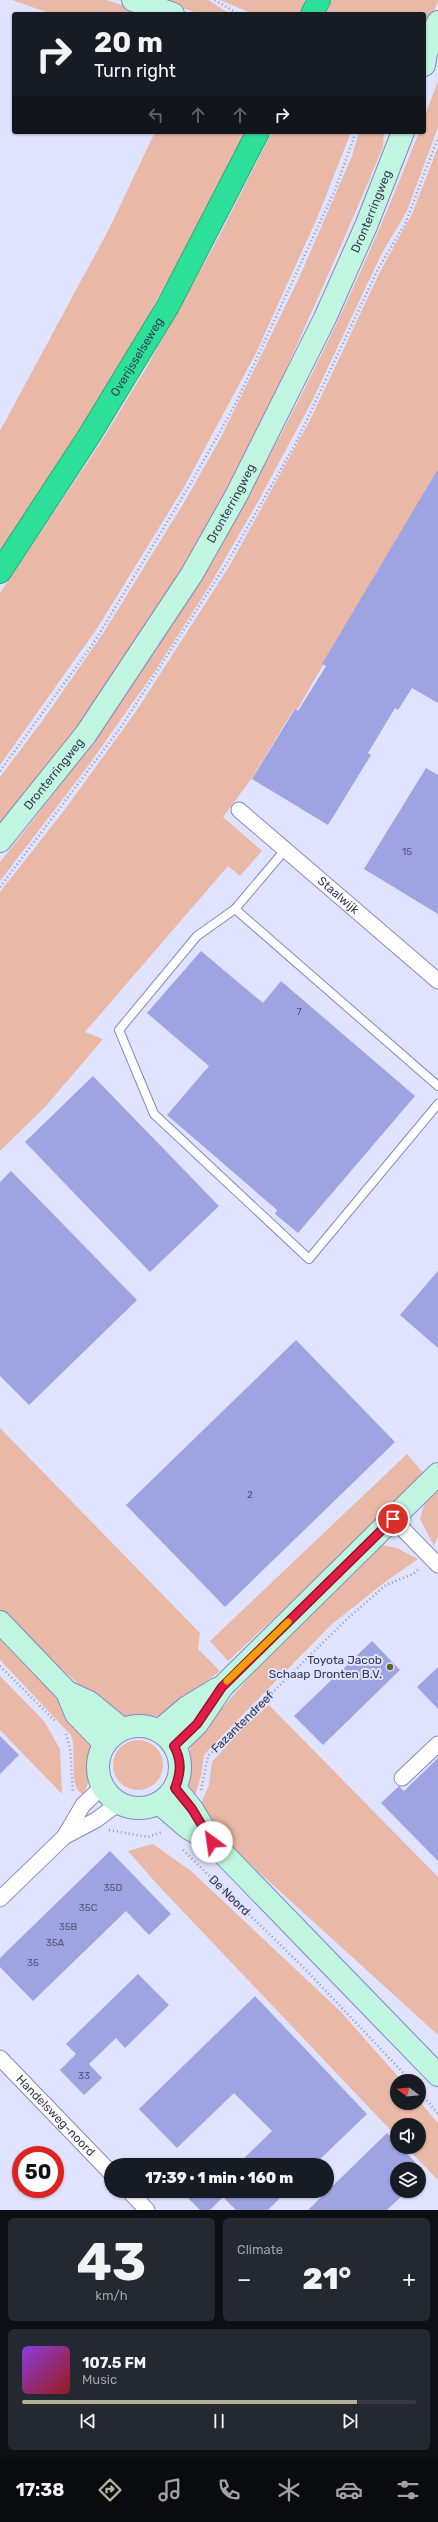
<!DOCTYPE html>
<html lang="en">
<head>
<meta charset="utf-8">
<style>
  body { margin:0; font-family:Rubik,sans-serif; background:#242831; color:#f1f3f6; height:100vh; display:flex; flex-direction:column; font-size:15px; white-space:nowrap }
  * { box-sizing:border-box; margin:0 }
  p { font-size:13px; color:#9ea1a6 }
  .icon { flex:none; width:22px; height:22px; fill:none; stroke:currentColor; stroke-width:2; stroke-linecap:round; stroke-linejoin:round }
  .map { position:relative; height:2210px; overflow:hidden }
  .side { display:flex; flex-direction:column; gap:8px; padding:8px; background:#0d0f14; flex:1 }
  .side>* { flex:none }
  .guide { position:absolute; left:12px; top:12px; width:414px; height:122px; border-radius:4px; box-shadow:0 1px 3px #0004; background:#171b24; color:#f1f3f6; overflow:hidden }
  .needle { width:26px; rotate:286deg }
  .tools { position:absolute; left:390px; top:2074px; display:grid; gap:8px }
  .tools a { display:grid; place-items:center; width:36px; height:36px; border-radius:50%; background:#171b24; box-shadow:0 1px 3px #0004; font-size:20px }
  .speed { position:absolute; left:12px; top:2146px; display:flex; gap:8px; font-size:20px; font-weight:700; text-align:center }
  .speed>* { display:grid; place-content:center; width:52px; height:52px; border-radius:50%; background:#171b24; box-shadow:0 1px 3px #0004; line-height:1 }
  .speed .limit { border:6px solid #d22; background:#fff; color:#111 }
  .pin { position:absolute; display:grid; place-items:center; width:34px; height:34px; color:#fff; margin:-17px; border:2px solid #fff; border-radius:50%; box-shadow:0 1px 4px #0007 }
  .me { position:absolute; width:44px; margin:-22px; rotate:329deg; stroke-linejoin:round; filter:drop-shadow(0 0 3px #0008) }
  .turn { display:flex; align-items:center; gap:14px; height:84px; padding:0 16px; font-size:18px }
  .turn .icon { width:52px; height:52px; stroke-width:2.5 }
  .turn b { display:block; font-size:28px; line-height:34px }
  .lanes { display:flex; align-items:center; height:38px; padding:0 16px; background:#0003; justify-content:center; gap:20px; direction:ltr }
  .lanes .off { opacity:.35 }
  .big { font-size:30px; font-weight:800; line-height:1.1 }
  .side .tile { flex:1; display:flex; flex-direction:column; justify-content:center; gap:6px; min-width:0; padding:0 14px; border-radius:6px; background:#242831 }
  .side .dial { align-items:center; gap:0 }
  .dial b { font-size:52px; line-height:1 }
  .song { display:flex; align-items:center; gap:12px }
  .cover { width:48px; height:48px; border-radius:6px; background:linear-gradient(135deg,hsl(270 70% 55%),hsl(0 70% 35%)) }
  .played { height:4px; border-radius:2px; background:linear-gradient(90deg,#b3b19b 85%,#363941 85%) }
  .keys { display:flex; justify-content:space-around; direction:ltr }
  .heat { display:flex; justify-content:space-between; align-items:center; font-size:22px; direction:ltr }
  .side .tiles { flex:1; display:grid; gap:8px; grid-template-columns:1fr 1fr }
  .tile:last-child { grid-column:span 2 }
  .trip { position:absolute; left:104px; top:2158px; width:230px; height:40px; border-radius:20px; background:#171b24; box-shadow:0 1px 3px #0004; font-weight:800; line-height:40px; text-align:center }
  .dock { display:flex; height:64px; justify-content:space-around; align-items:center; background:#090b0e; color:#9ea1a6 }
  .dock .icon { width:28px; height:28px }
  .dock .on { color:#b3b19b }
  .dock b { font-size:18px; color:#f1f3f6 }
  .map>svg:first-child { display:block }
  .green { fill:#eab8a7 }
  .building { fill:#9ea3e2 }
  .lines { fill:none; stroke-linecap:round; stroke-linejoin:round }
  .lane-casing { stroke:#8489c3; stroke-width:10 }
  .street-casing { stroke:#8489c3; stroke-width:17 }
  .secondary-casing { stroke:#8489c3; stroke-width:24 }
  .highway-casing { stroke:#31a680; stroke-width:24 }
  .path { stroke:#9799b3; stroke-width:2.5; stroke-dasharray:1 3; stroke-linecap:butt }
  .lane { stroke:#fff; stroke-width:8 }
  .street { stroke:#fff; stroke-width:15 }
  .secondary { stroke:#c0f6e0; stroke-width:22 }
  .highway { stroke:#2de099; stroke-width:22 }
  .route-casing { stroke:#92132f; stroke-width:10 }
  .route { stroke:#e11d48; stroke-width:7 }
  .slow { stroke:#f59e0b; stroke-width:7 }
  .poi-dot { fill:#68602c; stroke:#e0e3fd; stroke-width:1.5 }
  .labels { text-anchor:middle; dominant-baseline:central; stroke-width:4; stroke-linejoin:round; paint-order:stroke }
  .number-label { font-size:10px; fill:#525477 }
  .street-label { font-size:12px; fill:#383a53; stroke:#e0e3fd }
  .poi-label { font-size:12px; fill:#383a53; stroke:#e0e3fd; text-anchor:end }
</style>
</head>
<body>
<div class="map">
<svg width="438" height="2210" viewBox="0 0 438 2210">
  <rect width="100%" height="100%" fill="#e0e3fd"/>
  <g class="green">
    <polygon points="12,0 107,0 147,14 52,14"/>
    <polygon points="159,0 208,0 230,14 200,14"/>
    <polygon points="220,0 305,0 299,14 253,14"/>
    <polygon points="332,0 438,0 438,1 427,28 424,27 424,14 326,14"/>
    <path d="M438 81V127L407 211 382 253 311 403 260 498 210 585 155 671 88 766 0 881V862C178 642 316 396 419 132H424V118Z"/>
    <path d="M155 132H246C173 277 93 419 0 551V431L109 229Z"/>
    <polygon points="272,132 351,132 318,216 256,353 184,487 98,627 0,765 0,593 99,445 145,370 216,242"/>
    <path d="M359 132H384L383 147C352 221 320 294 287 367 272 400 258 434 241 466 173 593 93 714 0 824V777L43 720 104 632 185 501 220 439 299 278 352 156Z"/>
    <polygon points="438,147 438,469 424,493 438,501 366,591 297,710 294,709 252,778 223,817 262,851 240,876 228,866 85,1032 103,1039 46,1106 0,1151 0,892 63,812 137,710 230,565 309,422 381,270 412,214"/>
    <polygon points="0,1428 200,1633 198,1649 220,1671 162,1716 123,1716 88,1692 47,1657 0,1609"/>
    <polygon points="407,1454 424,1474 339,1558 228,1661 210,1641"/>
    <polygon points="438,1488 438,1536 434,1546 420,1519 425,1502"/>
    <polygon points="381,1545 397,1548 418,1559 385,1582 332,1624 215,1743 204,1755 201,1776 194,1799 188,1793 187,1775 191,1744 279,1643"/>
    <path d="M0 1638 46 1686 88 1739C93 1753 93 1783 82 1794 68 1786 77 1750 71 1735L0 1660Z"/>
    <polygon points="0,1676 44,1721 60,1749 62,1794 0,1730"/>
    <polygon points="269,1705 438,1877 438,2035 229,1845 200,1806 209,1785 212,1762 242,1729"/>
    <circle cx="138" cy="1765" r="25"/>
    <polygon points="153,1844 191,1871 341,2012 402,2081 397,2081 397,2103 419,2103 419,2101 438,2123 438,2180 406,2147 419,2147 419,2125 397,2125 397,2137 156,1883 128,1851"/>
  </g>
  <g class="building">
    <polygon points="438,469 438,703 412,688 398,710 395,708 368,753 371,755 328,825 252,779 295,709 298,711 326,666 322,664"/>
    <polygon points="426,768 438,775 438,914 364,869"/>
    <polygon points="201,951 263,1003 281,981 415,1096 298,1233 275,1214 277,1210 167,1115 209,1066 147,1013"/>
    <polygon points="93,1076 219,1206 150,1272 25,1142"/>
    <polygon points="11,1171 137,1300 29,1405 0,1376 0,1182"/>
    <polygon points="438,1271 438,1348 400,1315"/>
    <polygon points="296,1340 395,1442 225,1607 126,1505"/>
    <polygon points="372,1641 400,1670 323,1745 294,1716"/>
    <polygon points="438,1667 438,1709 417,1687"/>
    <polygon points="0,1736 19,1755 0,1774"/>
    <polygon points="438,1758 438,1861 381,1803 399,1786 404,1791"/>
    <polygon points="110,1851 171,1914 149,1935 126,1911 33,2001 0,1967 0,1958"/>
    <polygon points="138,1974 169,2005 125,2048 116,2038 89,2064 102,2078 84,2095 60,2070 76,2054 66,2044"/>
    <polygon points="255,1996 367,2114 314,2165 237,2165 272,2131 234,2093 177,2148 139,2109"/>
    <polygon points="387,2133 397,2143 397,2147 401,2147 425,2173 419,2179 419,2169 397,2169 397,2191 407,2191 387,2210 308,2210"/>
    <polygon points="191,2191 287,2191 268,2210 236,2210 223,2197 210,2210 200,2210 186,2196"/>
  </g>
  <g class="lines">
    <defs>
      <g id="lane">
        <polyline points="285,850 235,909 197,936 119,1030 154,1114 309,1259 438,1104"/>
        <polyline points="235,909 438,1086"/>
      </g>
      <g id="street">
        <path id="s3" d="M239 810 438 981"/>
        <polyline points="393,1519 438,1565"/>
        <polyline points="402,1778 438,1744"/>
        <polyline points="64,1837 83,1805 103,1786"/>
        <polyline points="0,1899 64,1837 96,1820 119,1803"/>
        <path id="s4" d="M0 2058 111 2173"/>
        <polyline points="129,2191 147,2210"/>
      </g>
      <g id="secondary">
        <polyline points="133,0 173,14"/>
        <polyline points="424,65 426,53 438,22"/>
        <path id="s5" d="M0 841 86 734 192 574 236 496 325 318 366 226 403 132"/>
        <polyline points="0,1622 67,1692 89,1702 122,1729"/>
        <polyline points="67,1692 76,1714 105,1744"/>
        <circle cx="139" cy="1767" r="41"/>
        <polyline points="159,1731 186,1708 217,1689"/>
        <polyline points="174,1746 197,1724 222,1687 438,1474"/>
        <polyline points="175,1788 192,1809 212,1842 438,2075"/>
        <polyline points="159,1803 188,1828 210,1840"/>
      </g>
      <g id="highway">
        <polyline points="312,14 319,0"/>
        <path id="s6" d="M0 572 89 436 168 306 258 132"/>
      </g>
    </defs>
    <use href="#lane" class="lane-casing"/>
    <use href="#street" class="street-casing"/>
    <use href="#secondary" class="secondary-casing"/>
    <use href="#highway" class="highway-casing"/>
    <g class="path">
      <polyline points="215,0 238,14"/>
      <polyline points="0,771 93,644 191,483 235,405 335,190 356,132"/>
      <polyline points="0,887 121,727 227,563 296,443 378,269 405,224 438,138"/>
      <polyline points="0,1666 56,1722"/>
      <polyline points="66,1734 70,1748 73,1792"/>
      <path id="s1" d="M201 1790 208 1756 346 1620 386 1585 413 1574 419 1569"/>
      <polyline points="109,1830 148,1837 162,1832"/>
      <path id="s2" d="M183 1850 305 1969 411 2081"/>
      <polyline points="419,2091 438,2114"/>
    </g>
    <use href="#lane" class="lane"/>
    <use href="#street" class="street"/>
    <use href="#secondary" class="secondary"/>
    <use href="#highway" class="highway"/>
  </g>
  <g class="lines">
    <defs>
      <path id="route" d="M212 1842 192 1809 175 1788C181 1773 182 1761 174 1746L197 1724 222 1687 393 1519"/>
    </defs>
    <use href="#route" class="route-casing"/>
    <use href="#route" class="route"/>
    <polyline class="slow" points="227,1681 288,1622"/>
  </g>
  <circle class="poi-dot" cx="390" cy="1667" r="4"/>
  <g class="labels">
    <g class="number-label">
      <text x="407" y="852">15</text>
      <text x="299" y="1012">7</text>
      <text x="250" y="1495">2</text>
      <text x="113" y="1888">35D</text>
      <text x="88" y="1908">35C</text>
      <text x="68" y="1927">35B</text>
      <text x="55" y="1943">35A</text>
      <text x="33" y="1963">35</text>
      <text x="84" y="2076">33</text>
    </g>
    <g class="street-label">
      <text stroke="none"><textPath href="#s5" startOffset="734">Dronterringweg</textPath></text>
      <text stroke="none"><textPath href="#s6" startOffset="255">Overijsselseweg</textPath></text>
      <text stroke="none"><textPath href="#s5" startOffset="410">Dronterringweg</textPath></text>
      <text stroke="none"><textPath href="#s5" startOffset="86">Dronterringweg</textPath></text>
      <text stroke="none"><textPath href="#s3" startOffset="131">Staalwijk</textPath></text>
      <text stroke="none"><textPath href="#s1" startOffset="83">Fazantendreef</textPath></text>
      <text stroke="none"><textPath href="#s2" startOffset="65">De Noord</textPath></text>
      <text stroke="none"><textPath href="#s4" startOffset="80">Handelsweg-noord</textPath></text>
    </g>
    <g class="poi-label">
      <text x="382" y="1660">Toyota Jacob<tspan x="382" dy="14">Schaap Dronten B.V.</tspan></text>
    </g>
  </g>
</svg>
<div class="tools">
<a><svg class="needle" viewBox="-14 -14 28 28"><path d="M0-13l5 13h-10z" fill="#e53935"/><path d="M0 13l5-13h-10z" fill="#9ea1a6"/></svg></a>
<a><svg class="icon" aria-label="sound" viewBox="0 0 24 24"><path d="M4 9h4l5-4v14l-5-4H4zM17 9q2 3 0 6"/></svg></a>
<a><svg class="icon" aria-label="layers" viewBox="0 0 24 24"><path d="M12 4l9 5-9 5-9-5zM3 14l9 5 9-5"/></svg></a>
</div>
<div class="speed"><div class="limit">50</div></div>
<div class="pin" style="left:393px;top:1519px;background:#d93025"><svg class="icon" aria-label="arrive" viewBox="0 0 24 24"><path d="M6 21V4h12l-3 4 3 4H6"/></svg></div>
<svg class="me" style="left:212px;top:1842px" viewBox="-20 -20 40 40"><circle r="19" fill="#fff"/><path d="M0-13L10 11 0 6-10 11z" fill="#e11d48"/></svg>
<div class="trip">17:39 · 1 min · 160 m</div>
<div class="guide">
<div class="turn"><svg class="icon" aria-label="right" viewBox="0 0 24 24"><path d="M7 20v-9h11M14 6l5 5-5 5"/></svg><div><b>20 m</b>Turn right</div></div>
<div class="lanes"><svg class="icon off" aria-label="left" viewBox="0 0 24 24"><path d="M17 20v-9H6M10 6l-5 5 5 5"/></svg><svg class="icon off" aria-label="ahead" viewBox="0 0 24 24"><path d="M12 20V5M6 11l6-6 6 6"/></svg><svg class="icon off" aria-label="ahead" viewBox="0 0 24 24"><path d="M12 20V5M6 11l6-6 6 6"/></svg><svg class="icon" aria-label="right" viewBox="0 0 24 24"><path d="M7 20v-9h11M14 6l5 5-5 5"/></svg></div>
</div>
</div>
<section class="side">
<div class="tiles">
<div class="tile dial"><b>43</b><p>km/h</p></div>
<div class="tile"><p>Climate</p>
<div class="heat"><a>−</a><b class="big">21°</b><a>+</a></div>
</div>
<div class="tile">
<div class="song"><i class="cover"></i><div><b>107.5 FM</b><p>Music</p></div></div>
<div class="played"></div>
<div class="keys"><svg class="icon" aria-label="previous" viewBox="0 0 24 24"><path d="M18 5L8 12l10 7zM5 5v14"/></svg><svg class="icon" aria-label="pause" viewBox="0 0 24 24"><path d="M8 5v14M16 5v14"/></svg><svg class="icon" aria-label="next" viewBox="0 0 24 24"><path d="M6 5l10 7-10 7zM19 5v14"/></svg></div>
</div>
</div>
</section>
<nav class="dock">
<b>17:38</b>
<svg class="icon on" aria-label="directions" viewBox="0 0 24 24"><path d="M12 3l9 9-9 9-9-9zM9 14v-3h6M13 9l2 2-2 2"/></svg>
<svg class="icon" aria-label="music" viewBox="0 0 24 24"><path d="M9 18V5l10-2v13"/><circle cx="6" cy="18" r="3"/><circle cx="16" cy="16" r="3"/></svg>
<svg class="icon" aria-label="phone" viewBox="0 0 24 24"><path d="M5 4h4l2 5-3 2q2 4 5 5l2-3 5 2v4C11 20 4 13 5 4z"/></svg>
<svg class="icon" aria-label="climate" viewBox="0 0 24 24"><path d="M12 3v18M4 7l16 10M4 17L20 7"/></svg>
<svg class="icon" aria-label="car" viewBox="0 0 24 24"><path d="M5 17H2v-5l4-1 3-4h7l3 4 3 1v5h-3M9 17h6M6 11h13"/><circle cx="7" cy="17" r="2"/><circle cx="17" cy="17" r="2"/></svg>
<svg class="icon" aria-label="filters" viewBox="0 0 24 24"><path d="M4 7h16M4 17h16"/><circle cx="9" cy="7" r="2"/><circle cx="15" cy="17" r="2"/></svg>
</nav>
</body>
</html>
